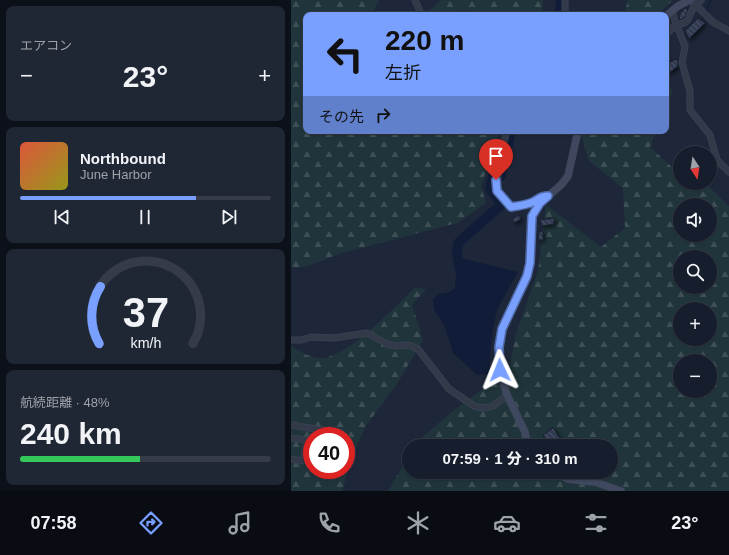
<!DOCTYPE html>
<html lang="ja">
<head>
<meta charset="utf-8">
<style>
  body { margin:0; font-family:Arial,"Noto Sans JP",sans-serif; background:#1f2634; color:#f1f3f6; height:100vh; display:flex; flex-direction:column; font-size:15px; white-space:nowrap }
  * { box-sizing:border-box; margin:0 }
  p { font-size:13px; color:#9ea2a9 }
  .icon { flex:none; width:22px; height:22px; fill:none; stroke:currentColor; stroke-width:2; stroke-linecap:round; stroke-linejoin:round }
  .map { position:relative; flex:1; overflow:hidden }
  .details { display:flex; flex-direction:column; gap:6px; padding:6px; background:#0c1018; width:291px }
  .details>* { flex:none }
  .top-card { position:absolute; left:12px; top:12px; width:366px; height:122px; border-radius:8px; box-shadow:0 1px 3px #0004,0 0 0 1px #353b48; background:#79a0ff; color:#111; overflow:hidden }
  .needle { width:26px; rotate:168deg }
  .buttons { position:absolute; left:382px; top:146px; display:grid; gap:8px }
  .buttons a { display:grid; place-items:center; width:44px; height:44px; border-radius:50%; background:#161d2c; box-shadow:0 1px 3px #0004,0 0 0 1px #353b48; font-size:20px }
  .speed { position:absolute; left:12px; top:427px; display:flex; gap:8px; font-size:20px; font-weight:700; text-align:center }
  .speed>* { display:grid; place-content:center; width:52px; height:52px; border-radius:50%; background:#161d2c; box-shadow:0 1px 3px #0004,0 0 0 1px #353b48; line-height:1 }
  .speed .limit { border:6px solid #d22; background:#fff; color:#111 }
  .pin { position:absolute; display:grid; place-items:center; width:34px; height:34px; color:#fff; margin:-41px -17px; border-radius:50% 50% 50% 0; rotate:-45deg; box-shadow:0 0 4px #0007 }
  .pin .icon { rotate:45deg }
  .me { position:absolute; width:44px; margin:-22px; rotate:358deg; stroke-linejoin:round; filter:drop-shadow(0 0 3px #0008) }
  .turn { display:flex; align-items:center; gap:14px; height:84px; padding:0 16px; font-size:18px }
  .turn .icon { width:52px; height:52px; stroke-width:2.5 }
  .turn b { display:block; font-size:28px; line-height:34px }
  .then { display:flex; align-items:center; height:38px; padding:0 16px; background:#0003; gap:8px; font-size:15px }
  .big { font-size:30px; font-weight:800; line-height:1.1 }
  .details .widget { flex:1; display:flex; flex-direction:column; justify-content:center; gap:6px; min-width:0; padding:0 14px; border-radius:8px; background:#1f2634 }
  .details .dial { align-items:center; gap:0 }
  .dial svg { height:104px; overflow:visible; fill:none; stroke:#353b48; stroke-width:7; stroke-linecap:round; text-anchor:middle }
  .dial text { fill:#f1f3f6; stroke:none }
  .song { display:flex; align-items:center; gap:12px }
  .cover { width:48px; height:48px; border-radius:6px; background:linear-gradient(135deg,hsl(10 70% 55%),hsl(60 70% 35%)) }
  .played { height:4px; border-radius:2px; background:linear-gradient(90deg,#79a0ff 70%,#353b48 70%) }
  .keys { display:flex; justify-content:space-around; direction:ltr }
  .heat { display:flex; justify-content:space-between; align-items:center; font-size:22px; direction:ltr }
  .charge { height:6px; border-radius:3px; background:linear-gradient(90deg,#34c759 48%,#353b48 0) }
  .trip { position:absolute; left:111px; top:439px; width:216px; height:40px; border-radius:20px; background:#161d2c; box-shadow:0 1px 3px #0004,0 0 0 1px #353b48; font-weight:800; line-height:40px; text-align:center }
  .menu { display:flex; height:64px; justify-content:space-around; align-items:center; background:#090c12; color:#9ea2a9 }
  .menu .icon { width:28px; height:28px }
  .menu .on { color:#79a0ff }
  .menu b { font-size:18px; color:#f1f3f6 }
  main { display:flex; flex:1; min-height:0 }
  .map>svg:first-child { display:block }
  .forest { fill:url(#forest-firs); fill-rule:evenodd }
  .water { fill:#111d38 }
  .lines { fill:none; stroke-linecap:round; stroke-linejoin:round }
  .stream { stroke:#111d38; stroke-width:1.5 }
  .river { stroke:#111d38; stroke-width:10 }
  .building { fill:url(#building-back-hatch); stroke:#192130; filter:url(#shadow) }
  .street-casing { stroke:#3b4354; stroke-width:7 }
  .secondary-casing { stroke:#3b4354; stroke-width:8 }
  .street { stroke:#323a4a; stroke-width:5.5 }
  .secondary { stroke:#3f485e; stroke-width:7 }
  .route-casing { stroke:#4f68a6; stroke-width:10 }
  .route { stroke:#79a0ff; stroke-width:7 }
</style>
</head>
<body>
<main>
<section class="details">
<div class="widget"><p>エアコン</p>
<div class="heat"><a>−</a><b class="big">23°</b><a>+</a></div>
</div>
<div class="widget">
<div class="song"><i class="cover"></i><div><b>Northbound</b><p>June Harbor</p></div></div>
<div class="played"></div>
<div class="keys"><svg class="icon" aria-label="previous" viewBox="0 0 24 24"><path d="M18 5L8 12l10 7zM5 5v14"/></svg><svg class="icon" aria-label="pause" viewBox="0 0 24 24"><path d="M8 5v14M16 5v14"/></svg><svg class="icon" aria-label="next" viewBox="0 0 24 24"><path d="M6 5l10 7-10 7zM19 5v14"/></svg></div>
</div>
<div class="widget dial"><svg viewBox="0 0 100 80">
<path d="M14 69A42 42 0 1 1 86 69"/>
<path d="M14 69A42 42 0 0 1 15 25" stroke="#79a0ff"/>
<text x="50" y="56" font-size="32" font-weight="700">37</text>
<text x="50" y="72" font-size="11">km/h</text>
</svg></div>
<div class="widget"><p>航続距離 · 48%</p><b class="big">240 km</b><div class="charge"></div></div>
</section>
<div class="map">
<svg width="438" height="491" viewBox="0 0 438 491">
  <defs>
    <pattern id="forest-firs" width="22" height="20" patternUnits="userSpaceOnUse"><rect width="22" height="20" fill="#20353b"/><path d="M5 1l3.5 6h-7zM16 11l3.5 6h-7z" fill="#3e5056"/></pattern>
    <pattern id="building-back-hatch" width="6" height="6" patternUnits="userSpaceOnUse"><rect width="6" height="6" fill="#303b51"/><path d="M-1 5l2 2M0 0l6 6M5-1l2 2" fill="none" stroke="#4b5569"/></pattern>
    <filter id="shadow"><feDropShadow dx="2" dy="2" stdDeviation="2" flood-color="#0009"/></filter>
  </defs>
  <rect width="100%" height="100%" fill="#1e273a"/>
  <g class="forest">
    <polygon points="0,0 88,0 80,15 15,15 15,131 209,131 190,186 195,203 166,223 51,253 13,267 0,267"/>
    <polygon points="150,0 252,0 250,15 176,15 177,10 136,13"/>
    <polygon points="337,0 382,0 366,15 333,15"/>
    <polygon points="375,85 382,90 375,108"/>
    <path d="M289 131H365L359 147 385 171 389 166V183H414L438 206V491H97L118 456V472H320V446H124L129 439 162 411 218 370 225 334 247 271 255 205 310 247 334 228 332 188 298 161ZM389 205H419V235H389ZM389 257H419V287H389ZM389 309H419V339H389ZM389 361H419V391H389Z"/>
    <path d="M124 288 135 289 121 305 132 340 107 382 75 426 62 454 51 491H0V346C10 352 22 360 34 358 63 351 102 308 124 288ZM21 436H55V470H21Z"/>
  </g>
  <polygon class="water" points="162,256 227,272 206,310 202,329 197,374 186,375 162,353 153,325 143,309 142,300 147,294 159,292 164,288 165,274"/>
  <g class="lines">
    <polyline class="stream" points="417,12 416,7 420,0"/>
    <g class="river">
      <polyline points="268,15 270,0"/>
      <polyline points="210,176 220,131"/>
      <polyline points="169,269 166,254 167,243 211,204 199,189 202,177"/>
    </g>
  </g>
  <g class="building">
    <polygon points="394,8 397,10 393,18 388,20 389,14"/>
    <polygon points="407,18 414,23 398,39 394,31"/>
    <polygon points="375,57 380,62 384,59 387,61 387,66 378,73 375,70"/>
    <polygon points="228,215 230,219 223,223 221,219"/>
    <polygon points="263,218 263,224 251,226 249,220"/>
    <polygon points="248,231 252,232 252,240 247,240"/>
    <polygon points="262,428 274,446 259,446 252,435"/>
  </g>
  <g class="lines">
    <defs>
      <g id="street">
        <polyline points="124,0 129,11"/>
        <polyline points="274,0 274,15"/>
        <polyline points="410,0 404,4 422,22 438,31"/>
        <polyline points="381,11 385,24"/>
        <polyline points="386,26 396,21 404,4"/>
        <polyline points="375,35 385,24 394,46 391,63 399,91 399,110 419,135 426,160 438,172"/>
        <path d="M216 131 208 161 206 191 220 207C231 206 241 204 250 196H257"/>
        <polyline points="0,340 10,340 20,337 43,338 76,333 96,344 104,346 118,345 127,349 158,389 183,406 192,408 202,406 216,395"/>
        <polyline points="0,425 50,433"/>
        <polyline points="0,438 21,441"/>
        <polyline points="0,459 10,461 13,459 16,440"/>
      </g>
      <g id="secondary">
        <polyline points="375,16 387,6 399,0"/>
        <polyline points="236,446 234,432 216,395 209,370 209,338 211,329 236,276 239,263 241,216 249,203 270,185 277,176 287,131"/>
        <polyline points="262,472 277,479 304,482 330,491"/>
      </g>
    </defs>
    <use href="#street" class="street-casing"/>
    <use href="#secondary" class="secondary-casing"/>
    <use href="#street" class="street"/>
    <use href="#secondary" class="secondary"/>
  </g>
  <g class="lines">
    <defs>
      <path id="route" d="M205 180 206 191 220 207C227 206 235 205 242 202 248 199 249 196 257 196L249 203 241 216 239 263 236 276 211 329 208 347 209 370"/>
    </defs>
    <use href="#route" class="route-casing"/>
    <use href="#route" class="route"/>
  </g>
</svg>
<div class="buttons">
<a><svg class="needle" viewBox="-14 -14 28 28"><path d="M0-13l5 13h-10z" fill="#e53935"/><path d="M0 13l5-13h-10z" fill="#9ea2a9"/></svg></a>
<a><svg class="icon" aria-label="sound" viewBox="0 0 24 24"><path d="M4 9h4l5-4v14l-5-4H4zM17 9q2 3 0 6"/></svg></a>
<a><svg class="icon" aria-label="search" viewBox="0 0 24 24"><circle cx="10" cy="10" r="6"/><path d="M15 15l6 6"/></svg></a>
<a>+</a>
<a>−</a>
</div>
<div class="speed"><div class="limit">40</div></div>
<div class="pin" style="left:205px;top:180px;background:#d93025"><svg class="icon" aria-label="arrive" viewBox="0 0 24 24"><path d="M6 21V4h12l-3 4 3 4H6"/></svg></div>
<svg class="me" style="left:209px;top:370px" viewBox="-20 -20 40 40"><path d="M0-17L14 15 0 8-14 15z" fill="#79a0ff" stroke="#fff" stroke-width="4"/></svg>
<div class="trip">07:59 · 1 分 · 310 m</div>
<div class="top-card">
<div class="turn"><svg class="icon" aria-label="left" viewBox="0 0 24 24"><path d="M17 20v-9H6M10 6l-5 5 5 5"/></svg><div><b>220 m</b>左折</div></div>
<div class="then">その先<svg class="icon" aria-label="right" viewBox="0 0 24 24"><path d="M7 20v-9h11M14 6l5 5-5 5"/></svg></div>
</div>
</div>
</main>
<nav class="menu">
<b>07:58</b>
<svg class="icon on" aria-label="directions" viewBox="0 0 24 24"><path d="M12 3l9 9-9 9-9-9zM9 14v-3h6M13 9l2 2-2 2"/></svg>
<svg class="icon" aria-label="music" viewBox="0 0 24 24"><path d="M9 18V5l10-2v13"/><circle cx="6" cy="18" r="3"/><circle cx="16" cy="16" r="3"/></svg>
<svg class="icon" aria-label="phone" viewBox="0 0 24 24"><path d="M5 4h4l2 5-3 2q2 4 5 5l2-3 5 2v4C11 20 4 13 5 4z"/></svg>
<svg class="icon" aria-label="climate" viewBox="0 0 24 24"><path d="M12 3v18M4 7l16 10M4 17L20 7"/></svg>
<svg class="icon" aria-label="car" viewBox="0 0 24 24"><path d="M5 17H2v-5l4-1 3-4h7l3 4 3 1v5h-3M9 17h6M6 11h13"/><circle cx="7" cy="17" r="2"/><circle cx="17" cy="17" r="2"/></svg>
<svg class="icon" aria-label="filters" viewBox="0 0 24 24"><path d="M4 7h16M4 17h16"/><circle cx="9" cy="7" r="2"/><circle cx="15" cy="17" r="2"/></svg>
<b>23°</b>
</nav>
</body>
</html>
